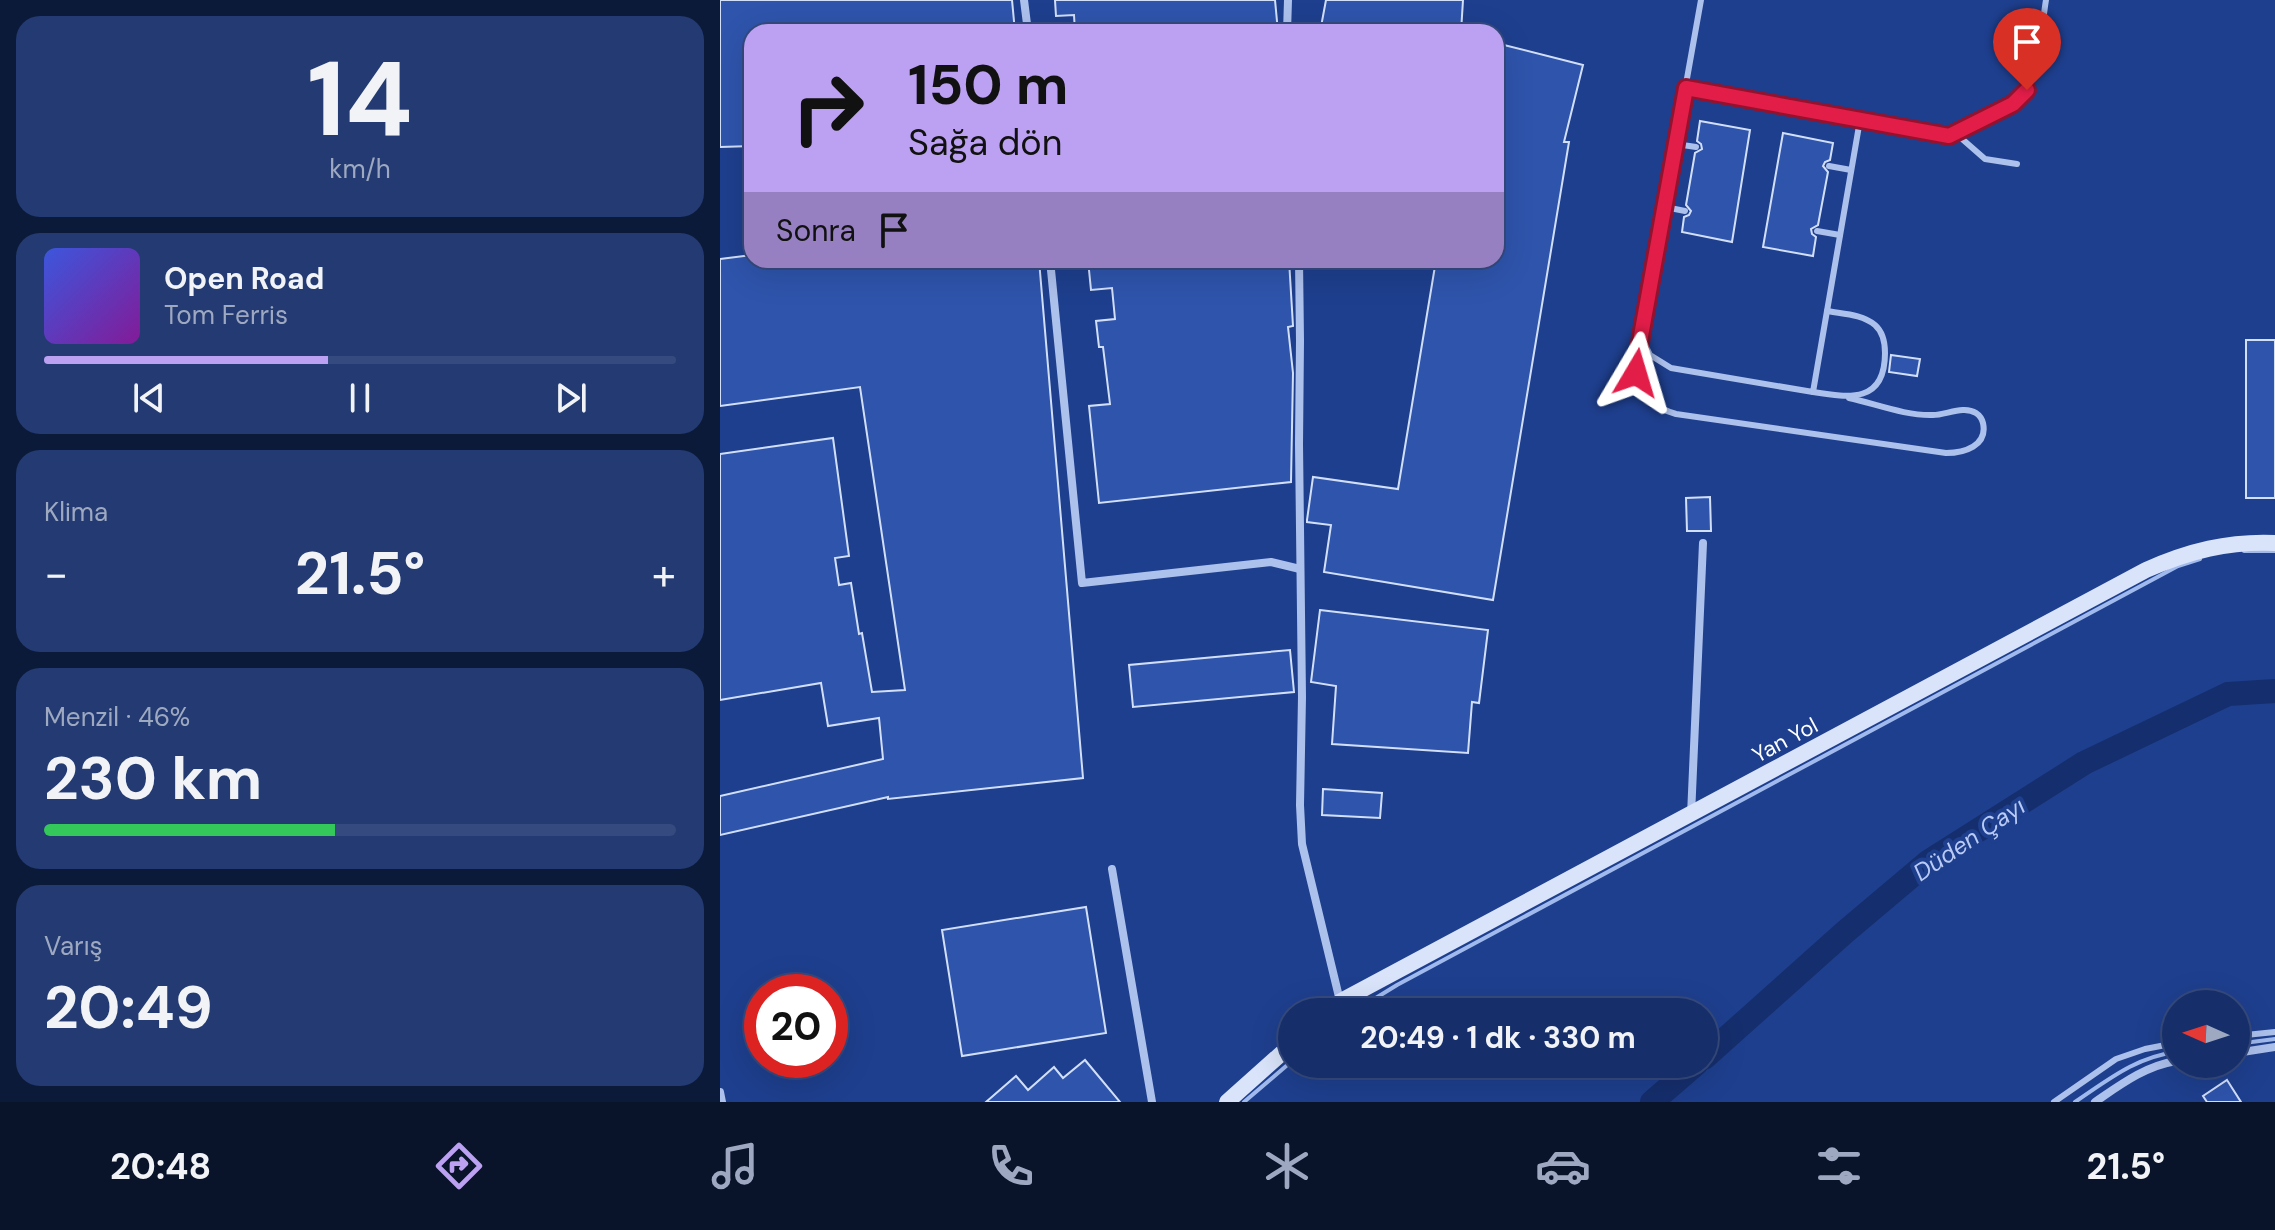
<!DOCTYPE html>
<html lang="tr">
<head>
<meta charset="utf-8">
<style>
  body { margin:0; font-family:"DM Sans",sans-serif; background:#233b72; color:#f1f3f6; height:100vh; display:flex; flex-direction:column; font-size:30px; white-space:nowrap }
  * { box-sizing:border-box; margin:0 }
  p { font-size:26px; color:#9ea9c1 }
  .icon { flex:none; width:44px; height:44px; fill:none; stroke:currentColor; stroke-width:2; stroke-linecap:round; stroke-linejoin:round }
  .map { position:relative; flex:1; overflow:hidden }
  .drawer { display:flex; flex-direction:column; gap:16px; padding:16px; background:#0c1a3a; width:720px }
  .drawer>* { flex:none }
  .top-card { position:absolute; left:24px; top:24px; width:760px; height:244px; border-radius:24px; box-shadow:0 8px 32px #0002,0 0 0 2px #354a7e; background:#bca0f2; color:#111; overflow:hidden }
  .needle { width:52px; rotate:273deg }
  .controls { position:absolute; left:1442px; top:990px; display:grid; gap:16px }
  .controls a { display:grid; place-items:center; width:88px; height:88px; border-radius:50%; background:#162f6a; box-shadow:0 8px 32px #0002,0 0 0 2px #354a7e; font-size:40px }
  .speed { position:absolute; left:24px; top:974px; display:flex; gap:16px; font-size:40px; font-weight:700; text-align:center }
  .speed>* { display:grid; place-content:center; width:104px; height:104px; border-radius:50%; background:#162f6a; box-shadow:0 8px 32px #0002,0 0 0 2px #354a7e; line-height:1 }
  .speed .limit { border:12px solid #d22; background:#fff; color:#111 }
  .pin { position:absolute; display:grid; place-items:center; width:68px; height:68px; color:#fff; margin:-82px -34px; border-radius:50% 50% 50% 0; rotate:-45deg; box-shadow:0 0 8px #0007 }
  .pin .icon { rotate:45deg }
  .me { position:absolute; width:88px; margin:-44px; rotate:7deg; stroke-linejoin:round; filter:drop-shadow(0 0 6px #0008) }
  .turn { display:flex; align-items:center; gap:28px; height:168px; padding:0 32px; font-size:36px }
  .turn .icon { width:104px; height:104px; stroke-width:2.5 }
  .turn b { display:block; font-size:56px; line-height:68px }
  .then { display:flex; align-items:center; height:76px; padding:0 32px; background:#0003; gap:16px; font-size:30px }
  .big { font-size:60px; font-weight:700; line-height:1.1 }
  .drawer .widget { flex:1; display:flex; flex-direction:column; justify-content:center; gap:12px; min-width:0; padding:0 28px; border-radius:24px; background:#233b72 }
  .drawer .dial { align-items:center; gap:0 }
  .dial b { font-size:104px; line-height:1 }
  .song { display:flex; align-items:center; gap:24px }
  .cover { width:96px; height:96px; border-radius:12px; background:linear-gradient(135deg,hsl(230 70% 55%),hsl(290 70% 35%)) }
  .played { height:8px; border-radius:4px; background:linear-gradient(90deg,#bca0f2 45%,#354a7e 45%) }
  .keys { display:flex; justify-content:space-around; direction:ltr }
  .heat { display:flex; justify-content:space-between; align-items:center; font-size:44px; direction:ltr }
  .charge { height:12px; border-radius:6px; background:linear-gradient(90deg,#34c759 46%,#354a7e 0) }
  .trip { position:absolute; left:558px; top:998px; width:440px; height:80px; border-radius:40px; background:#162f6a; box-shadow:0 8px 32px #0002,0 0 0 2px #354a7e; font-weight:700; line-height:80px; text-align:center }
  .tabs { display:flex; height:128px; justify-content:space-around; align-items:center; background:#09132a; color:#9ea9c1 }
  .tabs .icon { width:56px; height:56px }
  .tabs .on { color:#bca0f2 }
  .tabs b { font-size:36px; color:#f1f3f6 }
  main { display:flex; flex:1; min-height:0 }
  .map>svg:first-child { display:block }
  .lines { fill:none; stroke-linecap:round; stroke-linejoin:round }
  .stream { stroke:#a0baee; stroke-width:4 }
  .river { stroke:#152e6d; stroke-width:24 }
  .building { fill:#2e54ac; stroke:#d2dff9; stroke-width:2 }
  .lane { stroke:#adc1ed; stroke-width:6 }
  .street { stroke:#adc1ed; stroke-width:8 }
  .secondary { stroke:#d9e3f9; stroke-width:16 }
  .route-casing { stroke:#92132f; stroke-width:20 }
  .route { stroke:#e11d48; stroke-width:14 }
  .labels { text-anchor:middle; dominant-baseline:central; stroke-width:8; stroke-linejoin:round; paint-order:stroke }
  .street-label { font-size:22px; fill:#fff; stroke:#1e3f8e }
  .water-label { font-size:24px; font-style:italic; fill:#b9cbf4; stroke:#1e3f8e }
</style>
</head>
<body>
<main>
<section class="drawer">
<div class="widget dial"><b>14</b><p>km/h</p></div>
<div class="widget">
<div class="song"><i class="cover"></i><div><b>Open Road</b><p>Tom Ferris</p></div></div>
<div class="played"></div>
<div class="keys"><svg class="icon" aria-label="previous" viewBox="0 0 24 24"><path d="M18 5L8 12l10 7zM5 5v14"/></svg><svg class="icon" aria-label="pause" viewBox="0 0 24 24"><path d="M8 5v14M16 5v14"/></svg><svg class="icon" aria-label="next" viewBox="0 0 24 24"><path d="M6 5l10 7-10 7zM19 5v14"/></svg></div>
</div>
<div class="widget"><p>Klima</p>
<div class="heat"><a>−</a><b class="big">21.5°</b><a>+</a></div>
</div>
<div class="widget"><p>Menzil · 46%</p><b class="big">230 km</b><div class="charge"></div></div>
<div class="widget"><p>Varış</p><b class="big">20:49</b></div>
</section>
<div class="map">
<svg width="1555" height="1102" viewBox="0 0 1555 1102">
  <rect width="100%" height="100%" fill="#1e3f8e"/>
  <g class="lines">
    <g class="stream">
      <polyline points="1524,551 1555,551"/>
      <polyline points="633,1012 677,985 1458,566 1480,559"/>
      <polyline points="1516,1044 1555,1039"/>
      <polyline points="524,1102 572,1061"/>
      <path d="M1355 1102C1388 1080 1416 1057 1456 1052"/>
    </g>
    <g class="river">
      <polyline points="984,1058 1125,932 1208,862 1364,763 1508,694 1555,691"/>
      <polyline points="932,1102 976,1064"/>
    </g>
  </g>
  <g class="building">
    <polygon points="0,0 292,0 295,32 32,32 32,146 0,147"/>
    <polygon points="335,0 555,0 558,32 355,32 354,15 336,16"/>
    <polygon points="606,0 743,0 741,32 600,32"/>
    <polygon points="776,43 863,65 844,142 849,142 773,600 604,572 611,525 587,522 587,520 593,477 678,489 716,260 776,260"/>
    <polygon points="980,121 1030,130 1012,242 962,232 964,217 969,215 971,211 966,205 975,153 982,149 981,144 977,141"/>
    <polygon points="1063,133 1113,143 1110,160 1105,162 1103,166 1108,172 1098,225 1091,229 1092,234 1096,237 1093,256 1043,247"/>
    <polygon points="32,255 32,260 319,260 363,778 168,799 168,797 0,835 0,796 163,759 159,718 108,726 101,683 0,700 0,454 113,438 129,556 115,558 119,585 131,583 139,634 142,633 152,692 185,690 140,387 0,406 0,259"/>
    <polygon points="368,260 569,260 573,326 568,327 573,373 571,482 379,503 369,406 390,404 383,347 379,347 376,321 395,319 392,288 371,290"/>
    <rect x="1526" y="340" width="29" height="158"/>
    <polygon points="1171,355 1200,359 1197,376 1169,372"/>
    <polygon points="990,497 991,531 967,531 966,498"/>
    <polygon points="600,610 768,630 759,703 752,702 748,753 612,744 616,686 591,682"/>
    <polygon points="570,650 574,692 413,707 409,665"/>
    <polygon points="603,789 662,793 660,818 602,815"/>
    <polygon points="366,907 386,1033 242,1056 222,930"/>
    <polygon points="365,1060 400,1102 266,1102 296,1076 308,1090 334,1067 343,1078"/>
    <polygon points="1507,1080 1521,1102 1487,1102 1483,1096"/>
  </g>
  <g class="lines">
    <g class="lane">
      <polyline points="966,88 1140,120 1093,392 951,368 930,355 921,336 981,0"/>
      <polyline points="1140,120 1241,138 1265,159 1297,164"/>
      <path d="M1229 136C1250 125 1290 111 1305 92 1319 75 1322 23 1326 0"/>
      <polyline points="956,144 976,147"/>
      <polyline points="1109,166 1131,170"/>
      <polyline points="945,207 965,211"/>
      <polyline points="1097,231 1120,235"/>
      <path d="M921 338C915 377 912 401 956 414L1226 453C1244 453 1268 446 1263 423 1262 419 1259 415 1256 413 1244 405 1226 415 1213 415 1186 416 1156 404 1129 398"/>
      <path d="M1093 392C1130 398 1165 403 1165 353 1165 343 1163 332 1155 325 1142 314 1123 314 1107 311"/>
      <polyline points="1516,1036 1555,1032"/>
      <polyline points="1334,1102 1396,1059 1425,1049 1456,1043"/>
    </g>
    <g class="street">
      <polyline points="304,0 308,32"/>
      <polyline points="567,32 568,0"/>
      <polyline points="330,260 362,583 551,562 580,569"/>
      <polyline points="579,260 580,341 579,444 582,697 580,805 582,844 620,1001"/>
      <polyline points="971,815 983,543"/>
      <polyline points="392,869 432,1102"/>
      <polyline points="1516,1053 1555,1047"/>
      <polyline points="0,1092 2,1102"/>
      <path d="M1375 1102C1400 1085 1425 1066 1456 1061"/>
    </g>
    <g class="secondary">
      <path d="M609 1012 621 1001 1426 570C1469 551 1508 541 1555 543"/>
      <polyline points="507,1102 572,1044"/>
    </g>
  </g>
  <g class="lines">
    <defs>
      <polyline id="route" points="916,373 921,336 966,88 1229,136 1293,104 1307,90"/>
    </defs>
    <use href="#route" class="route-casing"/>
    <use href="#route" class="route"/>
  </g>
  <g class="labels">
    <g class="street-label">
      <text transform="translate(1065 740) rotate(-28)">Yan Yol</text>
    </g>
    <g class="water-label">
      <text transform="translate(1249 839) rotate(-34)">Düden Çayı</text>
    </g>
  </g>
</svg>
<div class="controls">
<a><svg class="needle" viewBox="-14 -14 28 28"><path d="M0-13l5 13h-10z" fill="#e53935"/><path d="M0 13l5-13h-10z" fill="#9ea9c1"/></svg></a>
</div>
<div class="speed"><div class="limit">20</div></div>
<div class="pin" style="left:1307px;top:90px;background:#d93025"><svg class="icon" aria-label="arrive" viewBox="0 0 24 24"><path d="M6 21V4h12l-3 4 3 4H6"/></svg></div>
<svg class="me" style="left:916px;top:373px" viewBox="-20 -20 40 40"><path d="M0-17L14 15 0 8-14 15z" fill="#e11d48" stroke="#fff" stroke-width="4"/></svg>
<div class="trip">20:49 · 1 dk · 330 m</div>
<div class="top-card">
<div class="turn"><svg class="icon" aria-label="right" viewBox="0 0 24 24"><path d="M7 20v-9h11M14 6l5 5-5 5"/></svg><div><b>150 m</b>Sağa dön</div></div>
<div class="then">Sonra<svg class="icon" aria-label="arrive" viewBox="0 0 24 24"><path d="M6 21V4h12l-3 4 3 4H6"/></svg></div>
</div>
</div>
</main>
<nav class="tabs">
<b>20:48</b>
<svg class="icon on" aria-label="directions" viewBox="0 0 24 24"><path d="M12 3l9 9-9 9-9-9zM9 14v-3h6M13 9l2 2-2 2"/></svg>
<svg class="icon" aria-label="music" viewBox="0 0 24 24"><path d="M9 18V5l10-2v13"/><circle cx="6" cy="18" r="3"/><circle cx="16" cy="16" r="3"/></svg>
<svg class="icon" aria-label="phone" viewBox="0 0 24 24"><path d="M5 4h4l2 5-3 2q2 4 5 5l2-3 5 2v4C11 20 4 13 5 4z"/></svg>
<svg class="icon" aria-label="climate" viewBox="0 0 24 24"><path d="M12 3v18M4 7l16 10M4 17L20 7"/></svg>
<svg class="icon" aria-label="car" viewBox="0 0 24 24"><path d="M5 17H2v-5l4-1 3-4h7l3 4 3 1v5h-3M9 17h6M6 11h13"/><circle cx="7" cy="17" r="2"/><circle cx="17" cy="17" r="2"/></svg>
<svg class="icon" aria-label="filters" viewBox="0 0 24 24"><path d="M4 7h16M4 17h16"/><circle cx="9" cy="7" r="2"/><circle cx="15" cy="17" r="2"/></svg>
<b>21.5°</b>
</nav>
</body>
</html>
